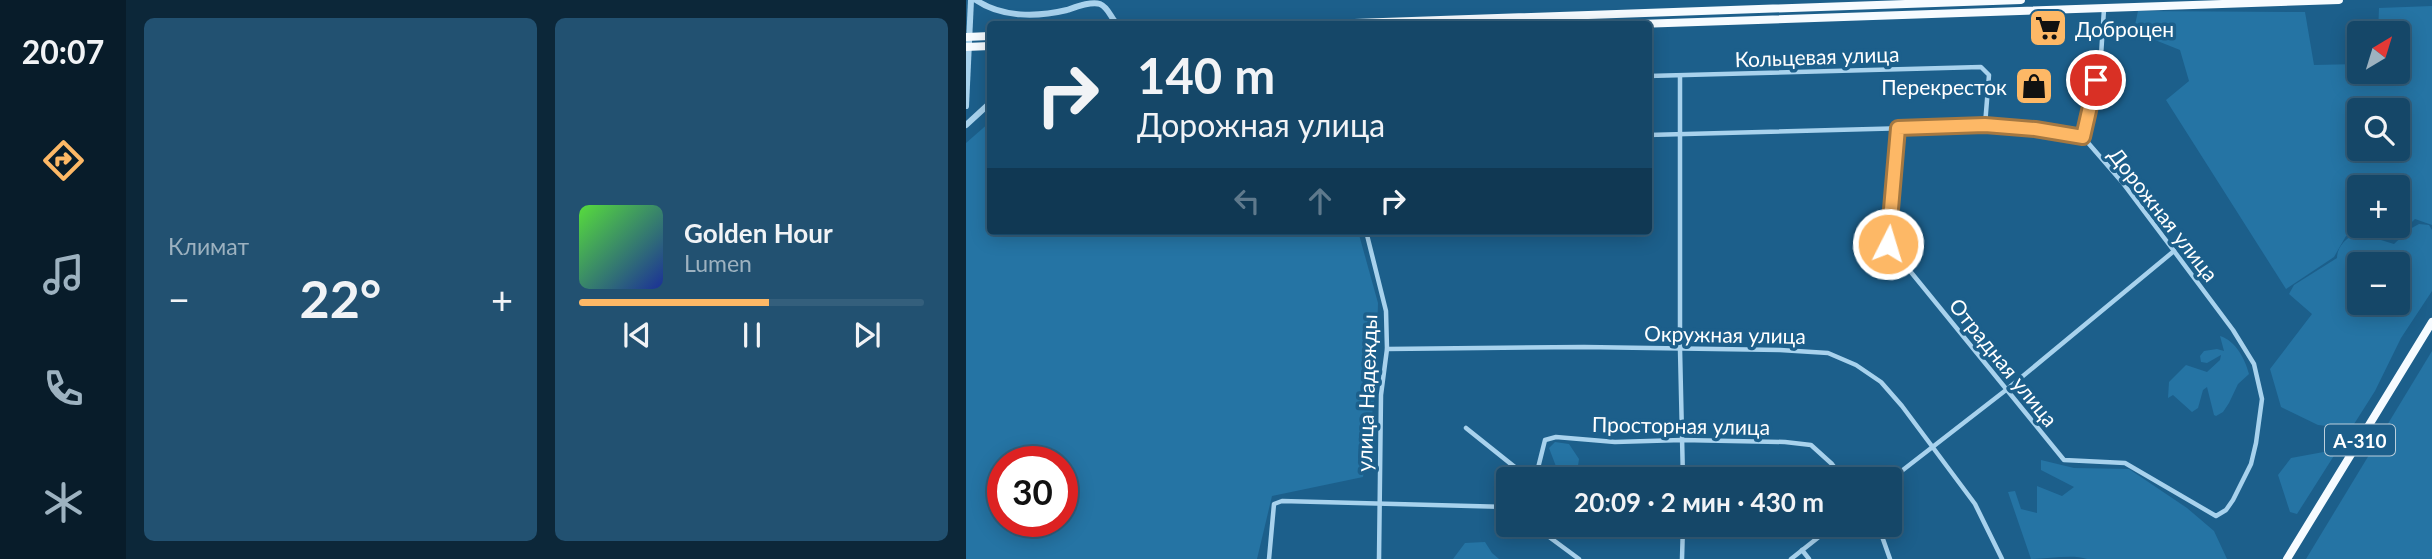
<!DOCTYPE html>
<html lang="ru">
<head>
<meta charset="utf-8">
<style>
  body { margin:0; font-family:Lato,sans-serif; background:#225171; color:#f1f3f6; height:100vh; display:flex; flex-direction:column; font-size:26px; white-space:nowrap }
  * { box-sizing:border-box; margin:0 }
  p { font-size:23px; color:#9db2c0 }
  .icon { flex:none; width:38px; height:38px; fill:none; stroke:currentColor; stroke-width:2; stroke-linecap:round; stroke-linejoin:round }
  .map { position:relative; flex:1; overflow:hidden }
  .details { display:flex; flex-direction:column; gap:18px; padding:18px; background:#0c2739; width:840px }
  .details>* { flex:none }
  .guide { position:absolute; left:21px; top:21px; width:665px; height:214px; border-radius:7px; box-shadow:0 4px 18px #0003,0 0 0 2px #345f7c; background:#154768; color:#f1f3f6; overflow:hidden }
  .needle { width:46px; rotate:38deg }
  .controls { position:absolute; left:1381px; top:21px; display:grid; gap:14px }
  .controls a { display:grid; place-items:center; width:63px; height:63px; border-radius:7px; background:#154768; box-shadow:0 4px 18px #0003,0 0 0 2px #345f7c; font-size:35px }
  .speed { position:absolute; left:21px; top:446px; display:flex; gap:14px; font-size:35px; font-weight:700; text-align:center }
  .speed>* { display:grid; place-content:center; width:91px; height:91px; border-radius:50%; background:#154768; box-shadow:0 4px 18px #0003,0 0 0 2px #345f7c; line-height:1 }
  .speed .limit { border:10px solid #d22; background:#fff; color:#111 }
  .pin { position:absolute; display:grid; place-items:center; width:60px; height:60px; color:#fff; margin:-30px; border:4px solid #fff; border-radius:50%; box-shadow:0 2px 7px #0007 }
  .me { position:absolute; width:77px; margin:-38px; rotate:5deg; stroke-linejoin:round; filter:drop-shadow(0 0 5px #0008) }
  .turn { display:flex; align-items:center; gap:24px; height:147px; padding:0 35px; font-size:32px }
  .turn .icon { width:91px; height:91px; stroke-width:2.5 }
  .turn b { display:block; font-size:49px; line-height:60px }
  .lanes { display:flex; align-items:center; height:66px; padding:0 35px; background:#0003; justify-content:center; gap:35px; direction:ltr }
  .lanes .off { opacity:.35 }
  .big { font-size:52px; font-weight:700; line-height:1.1 }
  .details .widget { flex:1; display:flex; flex-direction:column; justify-content:center; gap:10px; min-width:0; padding:0 24px; border-radius:10px; background:#225171 }
  .song { display:flex; align-items:center; gap:21px }
  .cover { width:84px; height:84px; border-radius:10px; background:linear-gradient(135deg,hsl(110 70% 55%),hsl(230 70% 35%)) }
  .played { height:7px; border-radius:4px; background:linear-gradient(90deg,#fdb866 55%,#345f7c 55%) }
  .keys { display:flex; justify-content:space-around; direction:ltr }
  .heat { display:flex; justify-content:space-between; align-items:center; font-size:38px; direction:ltr }
  .details .tiles { flex:1; display:grid; gap:18px; grid-template-columns:repeat(2,1fr) }
  .trip { position:absolute; left:530px; top:467px; width:406px; height:70px; border-radius:7px; background:#154768; box-shadow:0 4px 18px #0003,0 0 0 2px #345f7c; font-weight:700; line-height:70px; text-align:center }
  main { display:flex; flex:1; min-height:0 }
  .tab-bar { display:flex; flex-direction:column; width:126px; justify-content:space-around; align-items:center; background:#081c2a; color:#9db2c0 }
  .tab-bar .icon { width:49px; height:49px }
  .tab-bar .selected { color:#fdb866 }
  .tab-bar b { font-size:32px; color:#f1f3f6 }
  .map>svg:first-child { display:block }
  .green { fill:#2574a4; fill-rule:evenodd }
  .lines { fill:none; stroke-linecap:round; stroke-linejoin:round }
  .minor { stroke:#a8d2ed; stroke-width:4.5 }
  .tertiary { stroke:#a8d2ed; stroke-width:6 }
  .trunk { stroke:#f6fbff; stroke-width:8 }
  .route-casing { stroke:#a47842; stroke-width:18 }
  .route { stroke:#fdb866; stroke-width:12 }
  .labels { text-anchor:middle; dominant-baseline:central; stroke-width:7; stroke-linejoin:round; paint-order:stroke }
  .shield { fill:#1c5f8b; stroke:#bbcfdc; stroke-width:2 }
  .shield-label { font-size:19px; font-weight:bold; fill:#fff }
  .poi-label { font-size:21px; fill:#fff; stroke:#1c5f8b; text-anchor:start }
  .street-label { font-size:21px; fill:#fff; stroke:#1c5f8b }
</style>
</head>
<body>
<main>
<nav class="tab-bar">
<b>20:07</b>
<svg class="icon selected" aria-label="directions" viewBox="0 0 24 24"><path d="M12 3l9 9-9 9-9-9zM9 14v-3h6M13 9l2 2-2 2"/></svg>
<svg class="icon" aria-label="music" viewBox="0 0 24 24"><path d="M9 18V5l10-2v13"/><circle cx="6" cy="18" r="3"/><circle cx="16" cy="16" r="3"/></svg>
<svg class="icon" aria-label="phone" viewBox="0 0 24 24"><path d="M5 4h4l2 5-3 2q2 4 5 5l2-3 5 2v4C11 20 4 13 5 4z"/></svg>
<svg class="icon" aria-label="climate" viewBox="0 0 24 24"><path d="M12 3v18M4 7l16 10M4 17L20 7"/></svg>
</nav>
<section class="details">
<div class="tiles">
<div class="widget"><p>Климат</p>
<div class="heat"><a>−</a><b class="big">22°</b><a>+</a></div>
</div>
<div class="widget">
<div class="song"><i class="cover"></i><div><b>Golden Hour</b><p>Lumen</p></div></div>
<div class="played"></div>
<div class="keys"><svg class="icon" aria-label="previous" viewBox="0 0 24 24"><path d="M18 5L8 12l10 7zM5 5v14"/></svg><svg class="icon" aria-label="pause" viewBox="0 0 24 24"><path d="M8 5v14M16 5v14"/></svg><svg class="icon" aria-label="next" viewBox="0 0 24 24"><path d="M6 5l10 7-10 7zM19 5v14"/></svg></div>
</div>
</div>
</section>
<div class="map">
<svg width="1466" height="559" viewBox="0 0 1466 559">
  <rect width="100%" height="100%" fill="#1c5f8b"/>
  <g class="green">
    <path d="M1466 6V225L1449 219 1429 238 1391 231 1380 236 1368 257 1320 289 1200 100 1223 81 1214 50 1184 38 1169 25 1172 11 1339 12 1348 65 1393 64V72H1432V33H1412L1413 8ZM1393 110H1432V149H1393ZM1393 187H1432V226H1393Z"/>
    <path d="M24 122V231H392L412 303 409 394 397 477 306 496 291 559H0V143ZM96 462V522H37V462Z"/>
    <path d="M1453 224 1463 225 1466 230V291L1435 338 1409 391 1331 514 1324 512 1312 475 1325 458 1363 451 1377 428 1352 425 1315 407 1304 369 1346 314 1323 294 1328 285 1371 258C1371 246 1381 237 1392 233L1428 244 1444 229ZM1393 264H1432V303H1393Z"/>
    <path d="M1254 336C1270 341 1279 359 1283 374L1272 384 1263 403 1257 412 1250 416 1248 415 1241 387 1237 390 1232 408 1226 412 1207 395 1202 398 1203 382 1220 365 1241 372 1254 360 1255 355 1241 363 1235 362 1234 356 1238 351 1251 349 1258 351Z"/>
    <polygon points="1466,351 1466,559 1340,559"/>
    <polygon points="589,442 603,444 613,459 610,479 591,479 591,469 583,448"/>
    <path d="M1075 460 1108 468 1163 469 1221 508 1248 531 1261 559H1121C1106 554 1083 559 1065 559L1042 492 1049 491 1055 509 1071 513V486L1096 496 1108 487 1075 470Z"/>
    <polygon points="519,542 526,553 533,559 487,559 499,543"/>
  </g>
  <g class="lines">
    <g class="minor">
      <polyline points="682,76 1015,67 1023,75 1019,125"/>
      <polyline points="714,76 714,349 717,480"/>
      <polyline points="682,135 1019,126 1069,129 1117,137 1156,182 1208,251 1267,330 1288,364 1296,399 1290,443 1285,464 1267,500 1260,510 1250,516 1159,463 1098,460 922,244 932,128"/>
      <polyline points="1117,137 1135,56 1138,9"/>
      <polyline points="400,231 420,311 421,349 415,395 413,559"/>
      <polyline points="421,349 618,347 814,350 862,353 890,365 915,382 936,406 1009,504 1036,559"/>
      <polyline points="500,428 565,480"/>
      <polyline points="566,480 571,472 579,440 590,437 649,442 716,440 819,442 845,445 866,464 878,480"/>
      <polyline points="924,480 1040,390 1208,251"/>
      <polyline points="567,525 613,559"/>
      <polyline points="912,525 924,559"/>
      <polyline points="836,550 843,559"/>
      <polyline points="303,559 308,504 316,501 542,507"/>
      <polyline points="716,559 717,525"/>
      <polyline points="825,559 868,525"/>
    </g>
    <g class="tertiary">
      <path d="M10 0C36 18 72 17 101 10 110 7 125 1 134 4 142 7 145 18 151 24"/>
      <polyline points="0,106 5,0"/>
      <polyline points="0,125 24,103"/>
    </g>
    <g class="trunk">
      <polyline points="360,24 1055,0"/>
      <polyline points="672,24 1373,0"/>
      <polyline points="0,37 24,36"/>
      <polyline points="0,47 24,46"/>
      <polyline points="1321,559 1466,322"/>
    </g>
  </g>
  <g class="lines">
    <defs>
      <polyline id="route" points="922,244 932,128 1019,125 1069,129 1117,137 1130,80"/>
    </defs>
    <use href="#route" class="route-casing"/>
    <use href="#route" class="route"/>
  </g>
  <defs>
    <symbol id="supermarket-square" viewBox="-11 -11 22 22"><rect x="-9" y="-9" width="18" height="18" rx="4" fill="#fdb866" stroke="#1c5f8b"/><path d="M-6-5.5h2.5l.6 2H6L4.5 2H-2.5L-4.4-4H-6ZM-1.5 3.2a1.3 1.3 0 1 0 .1 0ZM3 3.2a1.3 1.3 0 1 0 .1 0Z" fill="#111"/></symbol>
    <symbol id="shop-square" viewBox="-11 -11 22 22"><rect x="-9" y="-9" width="18" height="18" rx="4" fill="#fdb866" stroke="#1c5f8b"/><path d="M-5-2.5h2.3a2.7 3.5 0 0 1 5.4 0H5L5.5 6h-11ZM-1.5-2.5h3a1.5 2.3 0 0 0-3 0Z" fill="#111"/></symbol>
  </defs>
  <g fill-rule="evenodd">
    <use href="#supermarket-square" x="1060" y="6" width="44" height="44"/>
    <use href="#shop-square" x="1046" y="64" width="44" height="44"/>
  </g>
  <g class="labels">
    <rect class="shield" x="1359" y="424.5" width="70" height="31" rx="5"/>
    <g class="shield-label">
      <text x="1394" y="440">А-310</text>
    </g>
    <g class="poi-label">
      <text x="1109" y="28">Доброцен</text>
      <text x="1041" y="86" text-anchor="end">Перекресток</text>
    </g>
    <g class="street-label">
      <text transform="translate(851 56) rotate(-2)">Кольцевая улица</text>
      <text transform="translate(1198 214) rotate(52)">Дорожная улица</text>
      <text transform="translate(759 334) rotate(1)">Окружная улица</text>
      <text transform="translate(1038 362) rotate(51)">Отрадная улица</text>
      <text transform="translate(400 393) rotate(-88)">улица Надежды</text>
      <text transform="translate(715 425) rotate(1)">Просторная улица</text>
    </g>
  </g>
</svg>
<div class="controls">
<a><svg class="needle" viewBox="-14 -14 28 28"><path d="M0-13l5 13h-10z" fill="#e53935"/><path d="M0 13l5-13h-10z" fill="#9db2c0"/></svg></a>
<a><svg class="icon" aria-label="search" viewBox="0 0 24 24"><circle cx="10" cy="10" r="6"/><path d="M15 15l6 6"/></svg></a>
<a>+</a>
<a>−</a>
</div>
<div class="speed"><div class="limit">30</div></div>
<div class="pin" style="left:1130px;top:80px;background:#d93025"><svg class="icon" aria-label="arrive" viewBox="0 0 24 24"><path d="M6 21V4h12l-3 4 3 4H6"/></svg></div>
<svg class="me" style="left:922px;top:244px" viewBox="-20 -20 40 40"><circle r="17" fill="#fdb866" stroke="#fff" stroke-width="3"/><path d="M0-11L8 9 0 5-8 9z" fill="#fff"/></svg>
<div class="trip">20:09 · 2 мин · 430 m</div>
<div class="guide">
<div class="turn"><svg class="icon" aria-label="right" viewBox="0 0 24 24"><path d="M7 20v-9h11M14 6l5 5-5 5"/></svg><div><b>140 m</b>Дорожная улица</div></div>
<div class="lanes"><svg class="icon off" aria-label="left" viewBox="0 0 24 24"><path d="M17 20v-9H6M10 6l-5 5 5 5"/></svg><svg class="icon off" aria-label="ahead" viewBox="0 0 24 24"><path d="M12 20V5M6 11l6-6 6 6"/></svg><svg class="icon" aria-label="right" viewBox="0 0 24 24"><path d="M7 20v-9h11M14 6l5 5-5 5"/></svg></div>
</div>
</div>
</main>
</body>
</html>
